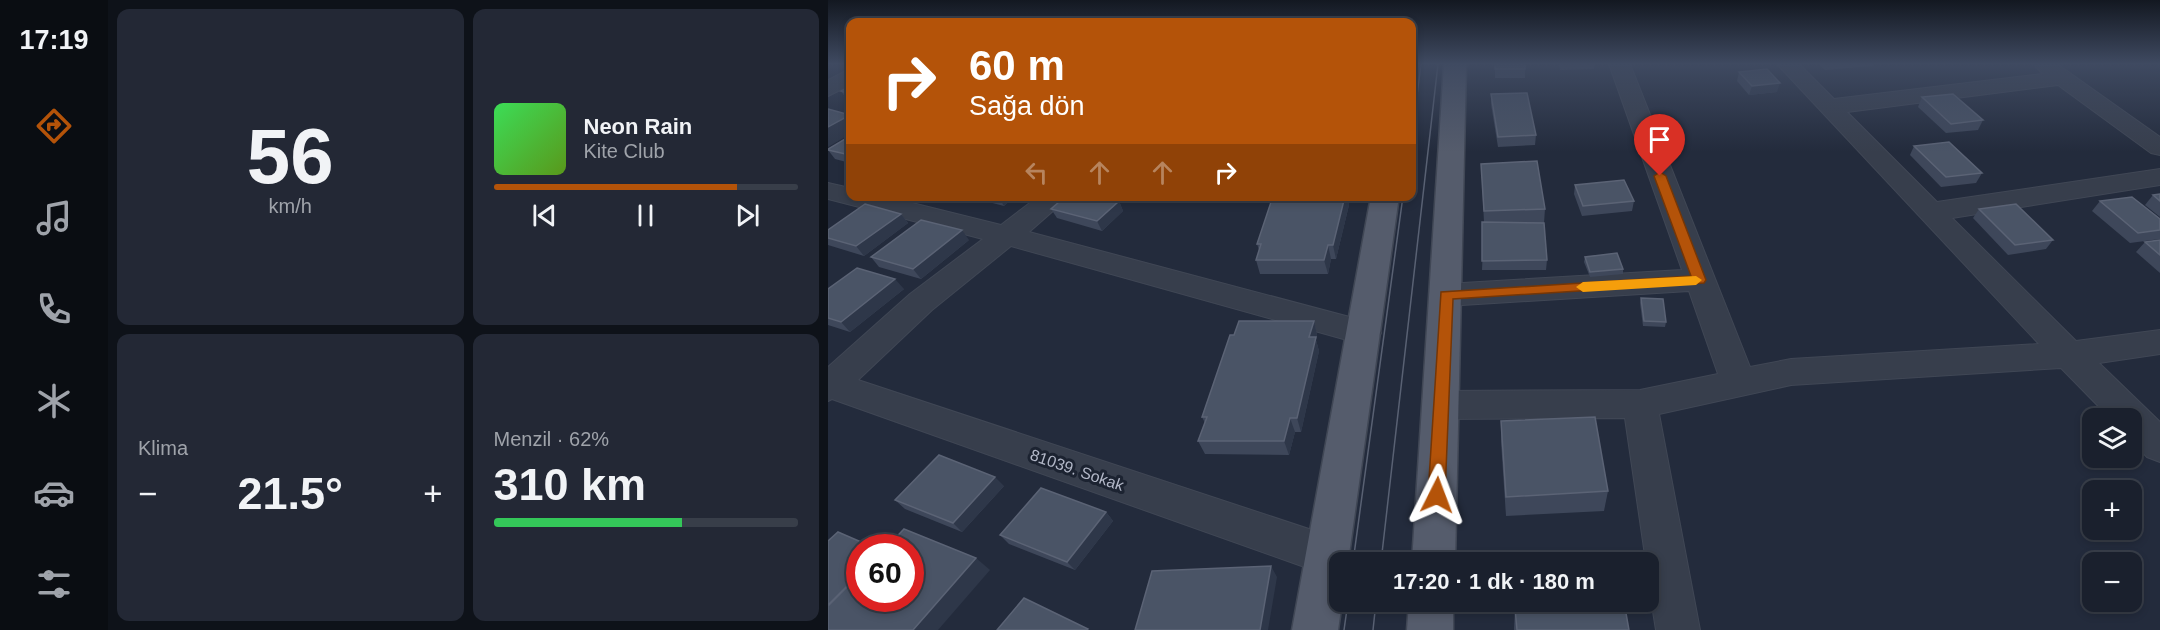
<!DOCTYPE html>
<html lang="tr">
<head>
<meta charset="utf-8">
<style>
  body { margin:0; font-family:Helvetica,sans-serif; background:#232835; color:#f1f3f6; height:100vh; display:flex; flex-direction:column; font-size:22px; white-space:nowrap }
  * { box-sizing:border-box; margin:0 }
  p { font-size:20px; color:#9fa3aa }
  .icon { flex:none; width:33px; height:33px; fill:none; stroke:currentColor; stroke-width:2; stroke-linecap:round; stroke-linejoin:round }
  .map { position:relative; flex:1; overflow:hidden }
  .drawer { display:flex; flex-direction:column; gap:9px; padding:9px; background:#0e1219; width:720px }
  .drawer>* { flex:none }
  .top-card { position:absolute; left:18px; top:18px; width:570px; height:183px; border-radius:12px; box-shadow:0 3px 9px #0003,0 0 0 2px #383e49; background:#b45309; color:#fff; overflow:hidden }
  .fabs { position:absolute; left:1254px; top:408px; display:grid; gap:12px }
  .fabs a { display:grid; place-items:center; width:60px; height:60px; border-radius:12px; background:#1a202d; box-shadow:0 3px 9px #0003,0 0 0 2px #383e49; font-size:30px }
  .speed { position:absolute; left:18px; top:534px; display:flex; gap:12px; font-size:30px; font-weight:700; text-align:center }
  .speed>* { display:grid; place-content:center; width:78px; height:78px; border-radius:50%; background:#1a202d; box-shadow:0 3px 9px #0003,0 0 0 2px #383e49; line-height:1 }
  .speed .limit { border:9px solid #d22; background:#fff; color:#111 }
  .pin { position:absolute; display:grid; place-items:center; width:51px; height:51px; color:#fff; margin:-62px -26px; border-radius:50% 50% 50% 0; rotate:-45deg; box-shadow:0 0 6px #0007 }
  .pin .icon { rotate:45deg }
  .me { position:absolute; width:66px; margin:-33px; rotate:3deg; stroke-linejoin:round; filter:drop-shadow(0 0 4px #0008) }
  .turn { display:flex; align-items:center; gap:21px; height:126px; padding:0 24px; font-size:27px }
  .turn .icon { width:78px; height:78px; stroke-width:2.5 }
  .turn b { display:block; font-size:42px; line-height:51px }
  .lanes { display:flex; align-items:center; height:57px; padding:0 24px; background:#0003; justify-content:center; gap:30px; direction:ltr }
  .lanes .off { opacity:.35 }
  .big { font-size:45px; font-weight:700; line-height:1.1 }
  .drawer .widget { flex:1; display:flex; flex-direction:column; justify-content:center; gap:9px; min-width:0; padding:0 21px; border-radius:12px; background:#232835 }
  .drawer .dial { align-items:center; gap:0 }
  .dial b { font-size:78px; line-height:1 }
  .song { display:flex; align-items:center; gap:18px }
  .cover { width:72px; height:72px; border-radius:9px; background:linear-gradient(135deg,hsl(130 70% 55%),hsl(90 70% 35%)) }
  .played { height:6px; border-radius:3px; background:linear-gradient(90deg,#b45309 80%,#383e49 80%) }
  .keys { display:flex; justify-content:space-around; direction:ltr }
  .heat { display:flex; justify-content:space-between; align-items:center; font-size:33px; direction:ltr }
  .charge { height:9px; border-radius:4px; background:linear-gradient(90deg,#34c759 62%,#383e49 0) }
  .drawer .tiles { flex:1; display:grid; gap:9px; grid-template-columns:repeat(2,1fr) }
  .trip { position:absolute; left:501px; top:552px; width:330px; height:60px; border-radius:12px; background:#1a202d; box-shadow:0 3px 9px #0003,0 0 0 2px #383e49; font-weight:700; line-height:60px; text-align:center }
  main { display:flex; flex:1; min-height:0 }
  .dock { display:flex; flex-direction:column; width:108px; justify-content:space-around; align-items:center; background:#0a0d12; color:#9fa3aa }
  .dock .icon { width:42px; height:42px }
  .dock .selected { color:#b45309 }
  .dock b { font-size:27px; color:#f1f3f6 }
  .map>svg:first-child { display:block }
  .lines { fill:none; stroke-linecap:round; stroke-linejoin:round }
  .minor-casing { stroke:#404755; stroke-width:2 }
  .primary-casing { stroke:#404755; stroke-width:3 }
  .minor { fill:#373e4c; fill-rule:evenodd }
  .primary { fill:#555c6c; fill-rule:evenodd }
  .tram { stroke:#596173; stroke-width:1.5 }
  .wall { fill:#3e475a }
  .shaded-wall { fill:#2e3749 }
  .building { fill:#4a5466; stroke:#5b6375; stroke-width:1.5 }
  .route { fill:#b45309; stroke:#753606; stroke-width:1.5 }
  .slow { fill:#f59e0b }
  .labels { text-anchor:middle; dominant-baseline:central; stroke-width:6; stroke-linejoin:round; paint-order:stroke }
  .street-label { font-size:16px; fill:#b3b8c8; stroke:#1c2331 }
</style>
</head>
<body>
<main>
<nav class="dock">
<b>17:19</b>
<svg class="icon selected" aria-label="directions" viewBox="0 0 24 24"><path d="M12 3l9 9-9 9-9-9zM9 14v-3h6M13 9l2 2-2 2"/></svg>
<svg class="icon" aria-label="music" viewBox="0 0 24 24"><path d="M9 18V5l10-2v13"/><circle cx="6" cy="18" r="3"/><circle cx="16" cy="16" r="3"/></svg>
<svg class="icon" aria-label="phone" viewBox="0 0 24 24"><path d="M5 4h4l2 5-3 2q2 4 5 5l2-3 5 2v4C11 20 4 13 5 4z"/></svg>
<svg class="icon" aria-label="climate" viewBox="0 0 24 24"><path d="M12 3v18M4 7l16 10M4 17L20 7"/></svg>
<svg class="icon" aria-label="car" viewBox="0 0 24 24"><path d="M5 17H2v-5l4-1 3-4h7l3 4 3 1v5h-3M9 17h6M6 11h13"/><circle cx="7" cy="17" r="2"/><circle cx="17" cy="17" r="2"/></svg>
<svg class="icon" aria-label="filters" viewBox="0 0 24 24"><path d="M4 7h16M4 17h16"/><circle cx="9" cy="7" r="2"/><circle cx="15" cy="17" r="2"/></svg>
</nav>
<section class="drawer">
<div class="tiles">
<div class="widget dial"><b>56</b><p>km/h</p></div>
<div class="widget">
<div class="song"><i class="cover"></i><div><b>Neon Rain</b><p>Kite Club</p></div></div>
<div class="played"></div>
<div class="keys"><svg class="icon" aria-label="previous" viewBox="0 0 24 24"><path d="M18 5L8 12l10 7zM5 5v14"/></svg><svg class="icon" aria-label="pause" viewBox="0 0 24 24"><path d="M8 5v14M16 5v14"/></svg><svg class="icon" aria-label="next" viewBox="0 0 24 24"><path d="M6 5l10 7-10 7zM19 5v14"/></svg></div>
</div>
<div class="widget"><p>Klima</p>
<div class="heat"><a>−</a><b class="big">21.5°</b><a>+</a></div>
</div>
<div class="widget"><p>Menzil · 62%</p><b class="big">310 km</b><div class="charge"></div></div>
</div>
</section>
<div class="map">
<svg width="1332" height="630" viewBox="0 0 1332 630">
  <rect width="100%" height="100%" fill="#232b3c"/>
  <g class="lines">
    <defs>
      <g id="minor">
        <polygon points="781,64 802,64 922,367 963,359 1211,344 949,64 971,64 1006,99 1215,74 1207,66 1209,64 1229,64 1332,137 1332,155 1323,153 1230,85 1019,112 1109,202 1332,169 1332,185 1124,218 1248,341 1332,330 1332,354 1271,363 1332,422 1332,462 1319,457 1304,441 1304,418 1282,418 1233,368 963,385 831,414 872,630 828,630 820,580 820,562 818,562 797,418 613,419 601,415 595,405 601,395 613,391 812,390 890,374 861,291 618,306 607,303 603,295 607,287 618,284 854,270"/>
        <polygon points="22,69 22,85 0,96 0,80"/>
        <polygon points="0,183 22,188 22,196 56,196 173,225 211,196 242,196 201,232 548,324 553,333 548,342 537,345 183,246 104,310 30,380 499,535 514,541 520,555 516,562 512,562 512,570 499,575 4,399 0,401 0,367 82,294 155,239 0,199"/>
      </g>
      <g id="primary">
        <polygon points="616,64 638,64 627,562 584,562"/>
        <polygon points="543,196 571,196 520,562 512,562 512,602 514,602 510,630 464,630"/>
        <polygon points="581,602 625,602 625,630 579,630"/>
      </g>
    </defs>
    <use href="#minor" class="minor-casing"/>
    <use href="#primary" class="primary-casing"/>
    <use href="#minor" class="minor"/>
    <use href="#primary" class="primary"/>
    <g class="tram">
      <polyline points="584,134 593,64"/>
      <polyline points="525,562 575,196"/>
      <polyline points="553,562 610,64"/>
      <polyline points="516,630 520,602"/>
      <polyline points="545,630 548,602"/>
    </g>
  </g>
  <g class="wall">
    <rect x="667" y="64" width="30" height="14"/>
    <polygon points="731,64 767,64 766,69 732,70"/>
    <polygon points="990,64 1046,64 1045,66 997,70"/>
    <polygon points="911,72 949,92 921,95 909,81"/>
    <polygon points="22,86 22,101 20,101 13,91"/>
    <polygon points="663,94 708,135 707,145 670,147 663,104"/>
    <polygon points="1094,97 1155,120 1150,130 1118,133 1090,107"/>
    <polygon points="22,136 22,163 7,159 0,150"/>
    <polygon points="1086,146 1154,173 1148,183 1113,187 1082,155"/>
    <polygon points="653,164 717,209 716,223 719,260 718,270 654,270 656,222"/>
    <polygon points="747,185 806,201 804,211 754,216 746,194"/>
    <polygon points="1332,194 1332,217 1317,205 1325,195"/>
    <polygon points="144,196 187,196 176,206 145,198"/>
    <polygon points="445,196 519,196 521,205 508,259 503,259 500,274 432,274 428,260 431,250 429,244"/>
    <polygon points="291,201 295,211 274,231 229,218 223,209"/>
    <polygon points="1272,201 1332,219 1332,239 1302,243 1264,211"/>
    <polygon points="1151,209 1225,240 1218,249 1180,255 1145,218"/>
    <polygon points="73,214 80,223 36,256 0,245 0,230"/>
    <polygon points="141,240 93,279 51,267 43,257"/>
    <polygon points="1332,240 1332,273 1308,252 1317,242"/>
    <polygon points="757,257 795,269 795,274 762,277 756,262"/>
    <polygon points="0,289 76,289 22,332 0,325"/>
    <polygon points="813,298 838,322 837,327 815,326 812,303"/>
    <polygon points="486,321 489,335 488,340 491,351 473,432 467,432 461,455 377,454 370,441 377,423 374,417 406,335"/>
    <polygon points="673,421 780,491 776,511 678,516 673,442"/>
    <polygon points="176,486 134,532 77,509 67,500"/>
    <polygon points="278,512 285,521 247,570 181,544 172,535"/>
    <polygon points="687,608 801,630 686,630"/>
  </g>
  <g class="shaded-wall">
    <polygon points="952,83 949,92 921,95 924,86"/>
    <polygon points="22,115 22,134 0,147 0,127"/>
    <polygon points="170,196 187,196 176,206"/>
    <polygon points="514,196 519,196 521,205 508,259 505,245"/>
    <polygon points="291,201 295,211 274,231 269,221"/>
    <polygon points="73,214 80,223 36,256 28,246"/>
    <polygon points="134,230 141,240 93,279 85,269"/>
    <polygon points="500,245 503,259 500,274 496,260"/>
    <polygon points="67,279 76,289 22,332 13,322"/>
    <polygon points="486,321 489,335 488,340 491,351 473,432 469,418 481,337"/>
    <polygon points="462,418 467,432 461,455 456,441"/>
    <polygon points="167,477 176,486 134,532 125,523"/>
    <polygon points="278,512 285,521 247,570 239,562"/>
    <polygon points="148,558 162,570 110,630 85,630"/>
    <polygon points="443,566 449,577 440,630 432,630"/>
  </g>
  <g class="building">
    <rect x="667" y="64" width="30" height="5"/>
    <polygon points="939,69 952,83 924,86 911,72"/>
    <polygon points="22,86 22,94 13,91"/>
    <polygon points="699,93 708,135 670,137 663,94"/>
    <polygon points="1125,94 1155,120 1123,124 1094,97"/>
    <polygon points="0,109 22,115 0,127"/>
    <polygon points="22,136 22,155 0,150 0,149"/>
    <polygon points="1121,142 1154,173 1118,177 1086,146"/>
    <polygon points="709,161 717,209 656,211 653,164"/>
    <polygon points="796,180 806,201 755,206 747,185"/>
    <polygon points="1332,194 1332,201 1325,195"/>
    <polygon points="238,196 272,196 291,201 269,221 223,209"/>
    <polygon points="445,196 517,196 505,245 500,245 496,260 428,260 433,244 429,244"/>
    <polygon points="1304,197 1332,219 1332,230 1310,233 1272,201"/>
    <polygon points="37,204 73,214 28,246 0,238 0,230"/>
    <polygon points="1188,204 1225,240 1187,245 1151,209"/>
    <polygon points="93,220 134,230 85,269 43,257"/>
    <polygon points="654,222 716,223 719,260 654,261"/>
    <polygon points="1332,240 1332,255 1317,242"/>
    <polygon points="789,253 795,269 762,272 757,257"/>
    <polygon points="29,268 67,279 13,322 0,318 0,289"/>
    <polygon points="813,298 835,299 838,322 816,321"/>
    <polygon points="411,321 486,321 481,337 488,337 469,418 462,418 456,441 370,441 379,417 374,417 402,335 406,335"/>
    <polygon points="767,417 780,491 678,497 673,421"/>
    <polygon points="111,455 167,477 125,523 67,500"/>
    <polygon points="213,488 278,512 239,562 172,535"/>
    <polygon points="76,529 148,558 85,630 0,630 0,606 32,574 32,598 82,598 82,548 58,548"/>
    <polygon points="10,532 47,548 32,548 32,573 0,605 0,541"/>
    <polygon points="443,566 432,630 307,630 324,571"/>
    <polygon points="196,598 260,629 259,630 169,630"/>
    <polygon points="796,602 801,630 689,630 687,608"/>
  </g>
  <linearGradient id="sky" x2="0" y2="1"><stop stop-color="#131821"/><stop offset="0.42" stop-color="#3f4a61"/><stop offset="1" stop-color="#3f4a61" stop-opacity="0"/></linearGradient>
  <rect width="1332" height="152" fill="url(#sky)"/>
  <polygon class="route" points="832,172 838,176 878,280 876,283 625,299 617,495 614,500 609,502 603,500 600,495 613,292 863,276 826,176"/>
  <polygon class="slow" points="868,276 874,280 868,285 755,292 748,287 755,282"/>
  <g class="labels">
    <g class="street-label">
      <text transform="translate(249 470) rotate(19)">81039. Sokak</text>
    </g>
  </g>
</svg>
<div class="fabs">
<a><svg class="icon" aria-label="layers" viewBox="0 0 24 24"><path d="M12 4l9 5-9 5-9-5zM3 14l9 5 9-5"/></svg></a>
<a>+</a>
<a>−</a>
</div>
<div class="speed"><div class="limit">60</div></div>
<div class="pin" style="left:832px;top:176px;background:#d93025"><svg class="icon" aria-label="arrive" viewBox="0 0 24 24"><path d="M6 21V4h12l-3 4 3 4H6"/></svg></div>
<svg class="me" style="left:609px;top:495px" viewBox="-20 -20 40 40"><path d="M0-17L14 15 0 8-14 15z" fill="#b45309" stroke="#fff" stroke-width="4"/></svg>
<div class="trip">17:20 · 1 dk · 180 m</div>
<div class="top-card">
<div class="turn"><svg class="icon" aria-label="right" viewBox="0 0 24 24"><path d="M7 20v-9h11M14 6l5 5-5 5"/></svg><div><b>60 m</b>Sağa dön</div></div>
<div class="lanes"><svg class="icon off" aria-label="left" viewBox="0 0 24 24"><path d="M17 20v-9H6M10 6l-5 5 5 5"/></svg><svg class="icon off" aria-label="ahead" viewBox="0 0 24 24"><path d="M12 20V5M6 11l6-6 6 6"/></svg><svg class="icon off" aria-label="ahead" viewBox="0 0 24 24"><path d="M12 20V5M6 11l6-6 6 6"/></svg><svg class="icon" aria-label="right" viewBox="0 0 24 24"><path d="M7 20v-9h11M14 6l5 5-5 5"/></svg></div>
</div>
</div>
</main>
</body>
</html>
